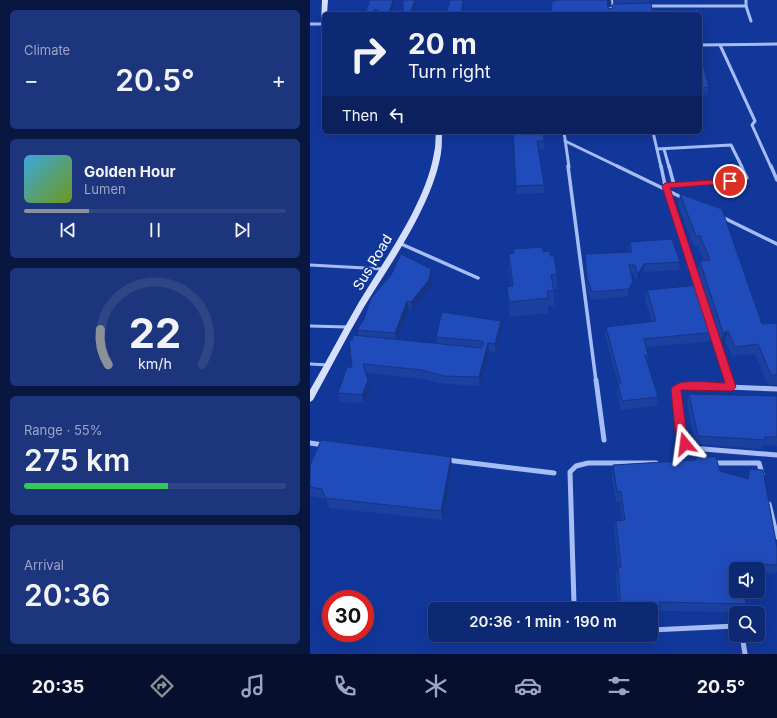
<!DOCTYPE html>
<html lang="en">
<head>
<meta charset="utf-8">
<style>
  body { margin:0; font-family:Inter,sans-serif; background:#1c357c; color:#f1f3f6; height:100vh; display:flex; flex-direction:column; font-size:15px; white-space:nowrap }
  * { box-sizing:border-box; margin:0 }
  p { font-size:13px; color:#9ba6c5 }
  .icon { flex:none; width:22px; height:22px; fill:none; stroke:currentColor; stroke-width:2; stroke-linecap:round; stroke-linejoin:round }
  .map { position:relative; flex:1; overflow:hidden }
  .sheet { display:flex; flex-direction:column; gap:10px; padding:10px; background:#081740; width:310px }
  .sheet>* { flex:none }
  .banner { position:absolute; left:12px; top:12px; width:380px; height:122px; border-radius:6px; box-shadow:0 4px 16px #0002,0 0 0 1px #2e4586; background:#0e2974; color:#f1f3f6; overflow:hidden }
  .buttons { position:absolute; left:419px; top:562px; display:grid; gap:8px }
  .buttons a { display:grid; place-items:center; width:36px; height:36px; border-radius:6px; background:#0e2974; box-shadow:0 4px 16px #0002,0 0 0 1px #2e4586; font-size:20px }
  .speed { position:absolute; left:12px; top:590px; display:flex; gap:8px; font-size:20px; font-weight:700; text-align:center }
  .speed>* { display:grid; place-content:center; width:52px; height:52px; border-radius:50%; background:#0e2974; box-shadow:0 4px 16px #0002,0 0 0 1px #2e4586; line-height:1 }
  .speed .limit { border:6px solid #d22; background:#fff; color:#111 }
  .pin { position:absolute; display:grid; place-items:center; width:34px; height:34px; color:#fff; margin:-17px; border:2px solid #fff; border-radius:50%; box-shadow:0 1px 4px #0007 }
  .me { position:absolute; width:44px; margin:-22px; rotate:344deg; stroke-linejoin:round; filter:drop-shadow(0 0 3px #0008) }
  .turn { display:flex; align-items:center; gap:14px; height:84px; padding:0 20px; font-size:18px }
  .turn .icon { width:52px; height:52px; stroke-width:2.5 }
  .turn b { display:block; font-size:28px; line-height:34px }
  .then { display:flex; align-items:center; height:38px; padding:0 20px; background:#0003; gap:8px; font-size:15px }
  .big { font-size:30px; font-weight:600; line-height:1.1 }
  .sheet .tile { flex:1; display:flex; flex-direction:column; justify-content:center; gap:6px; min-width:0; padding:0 14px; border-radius:6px; background:#1c357c }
  .sheet .dial { align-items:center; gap:0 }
  .dial svg { height:104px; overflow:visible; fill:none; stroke:#2e4586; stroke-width:7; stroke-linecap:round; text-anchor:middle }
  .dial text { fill:#f1f3f6; stroke:none }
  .song { display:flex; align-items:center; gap:12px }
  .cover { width:48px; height:48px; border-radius:6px; background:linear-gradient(135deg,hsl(200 70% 55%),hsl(80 70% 35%)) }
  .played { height:4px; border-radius:2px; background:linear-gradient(90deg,#8c9099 25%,#2e4586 25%) }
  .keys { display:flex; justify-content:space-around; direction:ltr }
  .heat { display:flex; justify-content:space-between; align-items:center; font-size:22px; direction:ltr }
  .charge { height:6px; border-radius:3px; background:linear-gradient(90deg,#34c759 55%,#2e4586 0) }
  .trip { position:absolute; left:118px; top:602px; width:230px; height:40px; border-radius:6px; background:#0e2974; box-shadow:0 4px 16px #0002,0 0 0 1px #2e4586; font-weight:600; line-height:40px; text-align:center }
  .tabs { display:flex; height:64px; justify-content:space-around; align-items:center; background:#06102e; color:#9ba6c5 }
  .tabs .icon { width:28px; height:28px }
  .tabs .current { color:#8c9099 }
  .tabs b { font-size:18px; color:#f1f3f6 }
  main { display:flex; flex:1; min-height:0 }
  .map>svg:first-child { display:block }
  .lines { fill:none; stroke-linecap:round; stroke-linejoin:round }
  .service-far1 { stroke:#a6bcf4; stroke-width:2 }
  .service { stroke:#a6bcf4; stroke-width:3 }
  .minor-far2 { stroke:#a6bcf4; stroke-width:3 }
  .minor-far1 { stroke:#a6bcf4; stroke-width:3.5 }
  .minor { stroke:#a6bcf4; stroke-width:5 }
  .secondary { fill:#d6e0fd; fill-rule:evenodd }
  .wall { fill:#1c40a0 }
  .shaded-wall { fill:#163482 }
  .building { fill:#204bba; stroke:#163482 }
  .route { fill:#e11d48; stroke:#92132f }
  .labels { text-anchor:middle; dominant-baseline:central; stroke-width:4; stroke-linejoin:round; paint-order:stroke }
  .street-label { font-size:14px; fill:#fff; stroke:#12379b }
</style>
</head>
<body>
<main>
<section class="sheet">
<div class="tile"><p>Climate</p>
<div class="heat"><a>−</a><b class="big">20.5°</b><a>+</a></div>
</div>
<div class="tile">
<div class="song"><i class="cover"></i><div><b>Golden Hour</b><p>Lumen</p></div></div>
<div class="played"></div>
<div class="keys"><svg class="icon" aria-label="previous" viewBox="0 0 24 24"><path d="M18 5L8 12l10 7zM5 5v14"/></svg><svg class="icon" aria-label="pause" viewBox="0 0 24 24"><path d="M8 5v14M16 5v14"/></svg><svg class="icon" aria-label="next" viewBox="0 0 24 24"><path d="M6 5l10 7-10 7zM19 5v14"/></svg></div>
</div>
<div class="tile dial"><svg viewBox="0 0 100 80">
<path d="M14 69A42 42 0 1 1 86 69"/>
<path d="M14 69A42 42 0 0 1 8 42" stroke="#8c9099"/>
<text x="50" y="56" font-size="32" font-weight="700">22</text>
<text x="50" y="72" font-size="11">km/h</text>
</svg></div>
<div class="tile"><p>Range · 55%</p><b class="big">275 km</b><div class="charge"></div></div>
<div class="tile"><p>Arrival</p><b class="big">20:36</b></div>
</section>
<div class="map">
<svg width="467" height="654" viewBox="0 0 467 654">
  <rect width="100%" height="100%" fill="#12379b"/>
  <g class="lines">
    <polyline class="service-far1" points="302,0 303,8"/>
    <g class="service">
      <polyline points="0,265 73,269"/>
      <polyline points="0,326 38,327"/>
      <polyline points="0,364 18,365"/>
    </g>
    <g class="minor-far2">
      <polyline points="436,0 436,6"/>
      <polyline points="336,6 436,6 441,21"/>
      <polyline points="300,14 299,9 307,8"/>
      <polyline points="0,24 14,24"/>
      <polyline points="390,45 467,44"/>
      <polyline points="410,45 445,121 442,125 461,167"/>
      <polyline points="254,132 259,167"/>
      <polyline points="343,132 351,167"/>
      <polyline points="255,141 309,167"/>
      <polyline points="347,149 421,145 432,167"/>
      <polyline points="354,149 359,167"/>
    </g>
    <g class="minor-far1">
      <polyline points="258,166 286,381"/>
      <polyline points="307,166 373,198"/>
      <polyline points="351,166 356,190 389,289"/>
      <polyline points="359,166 364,185"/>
      <polyline points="461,166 467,180"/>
      <polyline points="355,186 433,180 437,178 431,166"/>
      <polyline points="410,216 467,244"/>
      <polyline points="89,243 168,278"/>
      <polyline points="403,331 420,381"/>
    </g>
    <g class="minor">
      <polyline points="286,380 294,440"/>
      <polyline points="420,380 422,387"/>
      <path d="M467 389 371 385 366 389 365 394C368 413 367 433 381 448L467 455"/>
      <polyline points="0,443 13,445"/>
      <polyline points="137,460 244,473"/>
      <polyline points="403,463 449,463 452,474"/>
      <polyline points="459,504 467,537"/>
      <polyline points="269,609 264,603 260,472 266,466 278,463 346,463"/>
      <polyline points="341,630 426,626"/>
      <polyline points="432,635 435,654"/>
    </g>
    <g class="secondary">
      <polygon points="12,0 18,0 17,14 14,14 14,28 11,26"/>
      <path d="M126 132H132C132 139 132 146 131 153 123 204 81 263 54 307 36 338 20 369 3 400L0 402V390C17 361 32 331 49 302 75 259 116 203 124 153 126 146 125 139 126 132Z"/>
    </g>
  </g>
  <g class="wall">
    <polygon points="60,0 81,14 55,14"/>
    <polygon points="246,0 301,0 300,6 298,7 298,8 302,9 305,4 304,0 339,0 339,3 342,10 377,13 241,14"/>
    <polygon points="390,16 393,28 391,35 390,35"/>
    <polygon points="390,57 399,87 397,95 390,95"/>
    <polygon points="203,132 234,141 234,149 228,149 234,185 234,193 207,194"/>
    <polygon points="370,194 452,324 467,323 467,385 458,385 445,354 422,356 415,341 411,343 388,271 390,261 394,261 388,246 384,246 368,205"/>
    <polygon points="320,242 370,262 369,270 333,272 327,282 324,273 321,273 323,281 322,289 318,296 281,300 277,286 275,262 275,254 320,253 319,250"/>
    <polygon points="233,252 240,256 247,274 247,289 244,290 244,306 238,306 238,313 200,317 198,302 197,287 201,286 199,269 199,254"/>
    <polygon points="122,277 120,288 102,309 99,308 87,339 127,343 126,337 192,329 186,352 179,351 170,386 134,384 113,379 56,373 60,388 54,403 30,402 28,393 42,367 42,340 48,336 47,330"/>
    <polygon points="337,290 405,332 403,341 336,347 338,355 337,363 348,397 346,406 311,410 307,393 308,384 295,335 296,327 342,322 335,299"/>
    <polygon points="379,394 467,396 467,446 453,445 452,449 385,444 377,402"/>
    <polygon points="141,457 142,468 133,520 20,508 16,499 0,496 0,466"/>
    <polygon points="385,458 410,471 437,479 440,469 467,547 467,571 465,574 448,573 448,569 426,569 436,604 432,612 349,611 347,617 341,617 341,609 308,609 306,576 308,567 304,530 306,521 312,520 310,502 306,502 302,476 303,465 385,460"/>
  </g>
  <g class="shaded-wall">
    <polygon points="83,0 85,0 81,14 79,14"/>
    <polygon points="105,0 108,0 103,14 100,14"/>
    <polygon points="153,0 155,0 155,1 153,14 151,14"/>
    <polygon points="298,0 301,0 300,6 296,8 297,1"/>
    <polygon points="65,9 66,14 62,14"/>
    <polygon points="334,264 333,272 327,282 328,274"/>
    <polygon points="121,269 122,277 120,288 102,309 101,302"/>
    <polygon points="323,281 322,289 318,296 319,289"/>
    <polygon points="97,301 99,308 86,341 85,333"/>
    <polygon points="191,321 192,329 186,352 185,344"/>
    <polygon points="418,331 415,341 411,343 413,333"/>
    <polygon points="178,343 179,351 170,386 169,377"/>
    <polygon points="58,380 60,388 54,403 52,395"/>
    <polygon points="141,457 142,468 133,520 131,511"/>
  </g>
  <g class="building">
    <polygon points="60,0 83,0 79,14 75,14 65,9 62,14 55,14"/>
    <polygon points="93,0 105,0 100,14 93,14"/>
    <polygon points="140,0 153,0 151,14 136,14"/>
    <polygon points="246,0 298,0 297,1 298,8 302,9 303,4 341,3 342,10 365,10 377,13 388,9 390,14 241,14 242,1 246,1"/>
    <polygon points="390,16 393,28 390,28"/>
    <polygon points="390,57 391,57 399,87 390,88"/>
    <polygon points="203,132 233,132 234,141 227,141 234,185 206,186"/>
    <polygon points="370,194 412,209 452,324 467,323 467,375 461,375 448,344 425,347 418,331 413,333 390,261 400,260 390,236 386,236"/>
    <polygon points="362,239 370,262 334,264 328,274 325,265 319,265 323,281 319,289 282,292 277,278 275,254 322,252 320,242"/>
    <polygon points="232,247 233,252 240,251 240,256 244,256 247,274 241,275 244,291 237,291 238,298 199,302 197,287 203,286 199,254 204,253 204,249"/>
    <polygon points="91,254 121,269 119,280 101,302 97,301 85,333 47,330 54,319 61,298 81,275"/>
    <polygon points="389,285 405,332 334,339 338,355 335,355 348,397 312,401 308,384 311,384 296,327 346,321 337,290"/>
    <polygon points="132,312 191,321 185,344 178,343 169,377 133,376 112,370 53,364 58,380 52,395 28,393 37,367 42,367 39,340 42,340 43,335 171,348 174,344 172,341 126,337"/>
    <polygon points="379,394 467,396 467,437 455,437 455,440 388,436"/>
    <polygon points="11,440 141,457 131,511 15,498 12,489 0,487 0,466"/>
    <polygon points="391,457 406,457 410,471 438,479 440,469 453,470 467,547 467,565 431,563 431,569 426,569 426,591 434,591 436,604 349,602 350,608 311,609 308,567 311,567 306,521 315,520 311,492 307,492 303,465 386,460 385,458"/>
  </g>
  <path class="route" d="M420 179 422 180V183L360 188 426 387 422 391 371 390 376 430 380 444 375 448 372 447 365 430 361 389C368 377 403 383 415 383L352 186 355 183Z"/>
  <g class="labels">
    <g class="street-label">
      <text transform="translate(62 262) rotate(-59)">Sus Road</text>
    </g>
  </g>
</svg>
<div class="buttons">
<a><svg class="icon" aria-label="sound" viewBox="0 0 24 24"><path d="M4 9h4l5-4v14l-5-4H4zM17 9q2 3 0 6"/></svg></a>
<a><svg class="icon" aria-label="search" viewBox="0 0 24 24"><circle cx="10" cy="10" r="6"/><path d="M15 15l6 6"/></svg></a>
</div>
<div class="speed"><div class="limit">30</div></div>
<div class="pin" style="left:420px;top:181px;background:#d93025"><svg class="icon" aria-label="arrive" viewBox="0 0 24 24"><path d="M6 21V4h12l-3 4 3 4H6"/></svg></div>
<svg class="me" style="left:375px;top:444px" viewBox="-20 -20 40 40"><path d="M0-17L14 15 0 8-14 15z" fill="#e11d48" stroke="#fff" stroke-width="4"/></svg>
<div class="trip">20:36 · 1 min · 190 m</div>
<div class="banner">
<div class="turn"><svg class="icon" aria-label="right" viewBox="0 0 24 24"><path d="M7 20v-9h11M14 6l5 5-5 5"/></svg><div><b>20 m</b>Turn right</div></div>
<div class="then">Then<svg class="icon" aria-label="left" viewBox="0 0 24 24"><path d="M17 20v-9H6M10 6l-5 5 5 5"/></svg></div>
</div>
</div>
</main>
<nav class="tabs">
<b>20:35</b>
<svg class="icon current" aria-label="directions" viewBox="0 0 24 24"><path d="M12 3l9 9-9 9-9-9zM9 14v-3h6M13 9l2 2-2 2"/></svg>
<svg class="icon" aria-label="music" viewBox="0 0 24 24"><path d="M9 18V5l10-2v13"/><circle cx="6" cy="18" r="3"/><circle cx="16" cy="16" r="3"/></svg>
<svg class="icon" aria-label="phone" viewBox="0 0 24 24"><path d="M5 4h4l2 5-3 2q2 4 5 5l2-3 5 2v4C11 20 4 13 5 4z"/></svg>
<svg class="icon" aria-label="climate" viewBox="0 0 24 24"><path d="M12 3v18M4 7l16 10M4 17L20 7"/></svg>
<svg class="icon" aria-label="car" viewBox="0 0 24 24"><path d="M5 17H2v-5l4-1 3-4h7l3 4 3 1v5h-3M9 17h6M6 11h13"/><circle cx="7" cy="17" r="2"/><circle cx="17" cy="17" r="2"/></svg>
<svg class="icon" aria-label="filters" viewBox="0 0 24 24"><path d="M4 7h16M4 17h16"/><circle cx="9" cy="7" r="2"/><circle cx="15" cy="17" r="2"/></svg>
<b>20.5°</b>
</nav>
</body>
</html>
